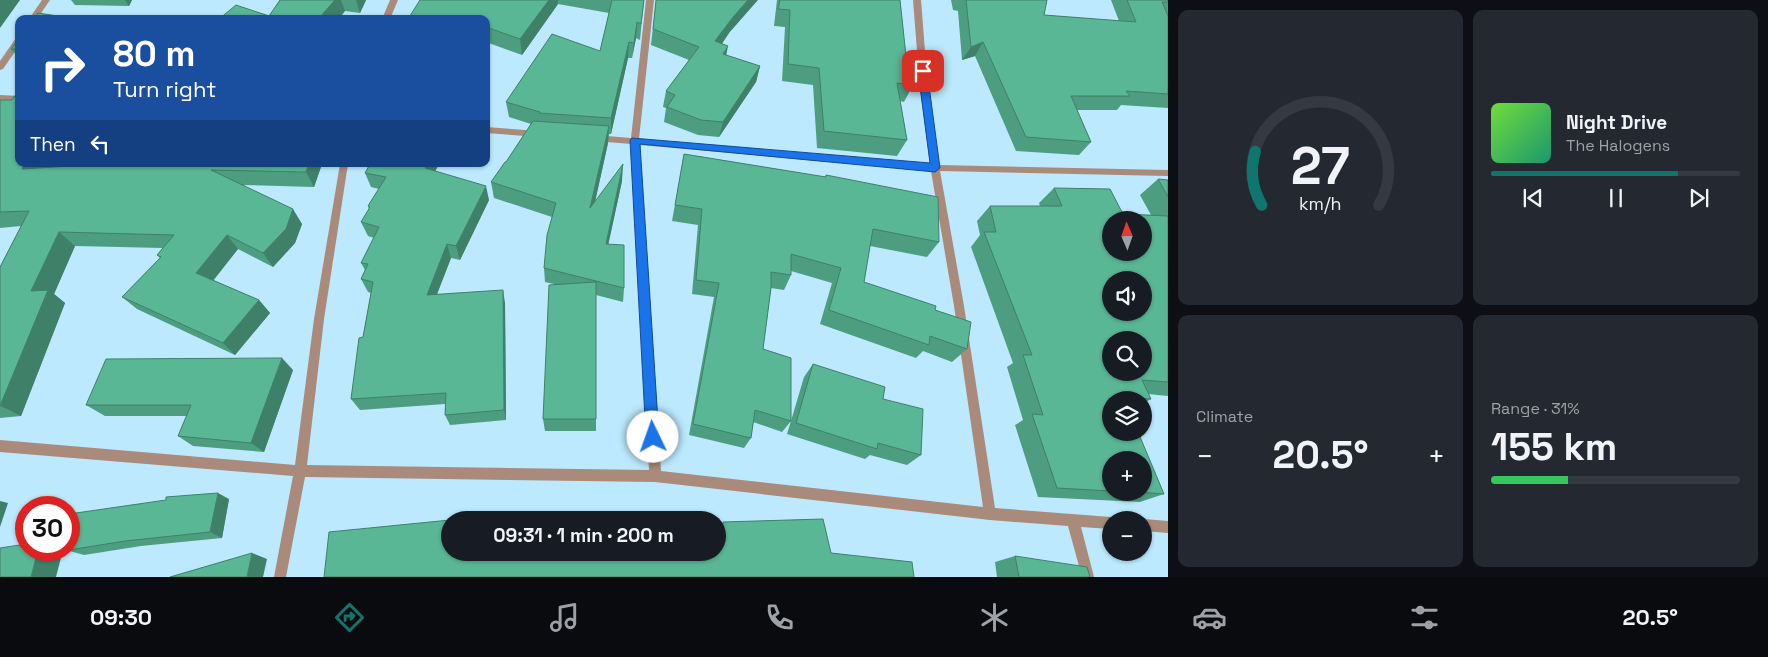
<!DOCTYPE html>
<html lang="en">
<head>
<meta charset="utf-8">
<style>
  body { margin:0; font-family:"Space Grotesk",sans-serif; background:#242831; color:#f1f3f6; height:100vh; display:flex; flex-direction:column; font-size:19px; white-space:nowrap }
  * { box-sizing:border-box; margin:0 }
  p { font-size:16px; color:#9ea1a6 }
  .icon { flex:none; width:28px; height:28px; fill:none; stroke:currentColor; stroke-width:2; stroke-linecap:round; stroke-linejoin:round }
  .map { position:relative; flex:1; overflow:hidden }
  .drawer { display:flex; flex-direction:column; gap:10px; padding:10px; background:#0d0f14; width:600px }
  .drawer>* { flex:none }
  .top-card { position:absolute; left:15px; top:15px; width:475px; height:152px; border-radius:10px; box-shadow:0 1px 4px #0004; background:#1a4fa0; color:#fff; overflow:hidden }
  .needle { width:32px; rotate:358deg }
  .controls { position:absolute; left:1102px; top:211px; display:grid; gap:10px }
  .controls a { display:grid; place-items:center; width:50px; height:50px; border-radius:50%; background:#171b24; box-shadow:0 1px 4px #0004; font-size:25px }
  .speed { position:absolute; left:15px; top:496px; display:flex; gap:10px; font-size:25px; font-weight:700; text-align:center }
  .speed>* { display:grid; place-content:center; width:65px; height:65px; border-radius:50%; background:#171b24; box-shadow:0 1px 4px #0004; line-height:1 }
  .speed .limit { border:8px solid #d22; background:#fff; color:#111 }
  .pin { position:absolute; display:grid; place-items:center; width:42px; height:42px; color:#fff; margin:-21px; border-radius:10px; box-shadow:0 2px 8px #0006 }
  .me { position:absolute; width:55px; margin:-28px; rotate:357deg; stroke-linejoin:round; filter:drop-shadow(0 0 4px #0008) }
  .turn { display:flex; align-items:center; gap:18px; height:105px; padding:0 15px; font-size:22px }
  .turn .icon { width:65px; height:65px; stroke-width:2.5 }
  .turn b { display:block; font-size:35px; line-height:42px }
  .then { display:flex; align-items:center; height:48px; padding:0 15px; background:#0003; gap:10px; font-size:19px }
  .big { font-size:38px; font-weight:600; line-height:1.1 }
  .drawer .widget { flex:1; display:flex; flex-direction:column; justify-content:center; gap:8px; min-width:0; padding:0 18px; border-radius:10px; background:#242831 }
  .drawer .dial { align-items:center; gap:0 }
  .dial svg { height:130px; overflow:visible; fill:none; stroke:#363941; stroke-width:7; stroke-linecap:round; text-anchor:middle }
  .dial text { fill:#f1f3f6; stroke:none }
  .song { display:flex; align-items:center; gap:15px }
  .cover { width:60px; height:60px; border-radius:8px; background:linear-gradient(135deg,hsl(100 70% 55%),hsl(160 70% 35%)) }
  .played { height:5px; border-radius:2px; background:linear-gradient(90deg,#0f766e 75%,#363941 75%) }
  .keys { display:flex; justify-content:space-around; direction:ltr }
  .heat { display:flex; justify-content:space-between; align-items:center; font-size:28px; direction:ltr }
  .charge { height:8px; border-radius:4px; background:linear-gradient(90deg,#34c759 31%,#363941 0) }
  .drawer .tiles { flex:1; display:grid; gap:10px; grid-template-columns:repeat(2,1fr) }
  .trip { position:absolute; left:441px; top:511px; width:285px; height:50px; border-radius:25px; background:#171b24; box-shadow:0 1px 4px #0004; font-weight:600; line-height:50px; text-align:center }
  .tab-bar { display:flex; height:80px; justify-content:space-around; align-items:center; background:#090b0e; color:#9ea1a6 }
  .tab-bar .icon { width:35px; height:35px }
  .tab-bar .active { color:#0f766e }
  .tab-bar b { font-size:22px; color:#f1f3f6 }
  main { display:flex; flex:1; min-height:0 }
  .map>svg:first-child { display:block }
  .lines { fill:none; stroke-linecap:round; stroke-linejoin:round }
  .minor { fill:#aa8a7a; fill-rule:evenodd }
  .tertiary { fill:#aa8a7a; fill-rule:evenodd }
  .wall { fill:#4d9d81; fill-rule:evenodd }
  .shaded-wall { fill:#3f8069 }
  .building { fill:#5ab796; stroke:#3f8069; fill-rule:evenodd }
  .route { fill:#1a73e8; stroke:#114b97 }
</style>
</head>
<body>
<main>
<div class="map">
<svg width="1168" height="577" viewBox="0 0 1168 577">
  <rect width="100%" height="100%" fill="#bce9fd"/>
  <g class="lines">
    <g class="minor">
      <polygon points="390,0 398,0 390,19 382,19"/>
      <path d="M646 0H654L639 139 930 164 920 89 913 0H921L928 89 939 165 1168 170V176L940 171 964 306 995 508 1111 517 1115 519 1116 520H1111V529L1081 527 1094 577H1082L1068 526 990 520 655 482 305 477 286 577H274L293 476 0 452V440L295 465 314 319 340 164H348L324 319 307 465 649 470 631 144 595 141 591 138 595 135 631 138ZM640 145 931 171 954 306 983 507 661 471Z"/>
      <polygon points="0,95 19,96 19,102 0,101"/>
      <polygon points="486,127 539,131 543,134 539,137 486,133"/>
      <polygon points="1144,519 1168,521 1168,533 1144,531 1144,520 1141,520"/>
    </g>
    <g class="tertiary">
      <polygon points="42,0 50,0 37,19 29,19"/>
      <polygon points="16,38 19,38 19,46 3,69 0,70 0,61"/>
    </g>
  </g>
  <g class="wall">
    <polygon points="71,0 132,0 129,6 75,5"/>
    <polygon points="280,0 366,0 360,13 345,11 269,16"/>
    <polygon points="420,0 644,0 640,40 636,38 632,58 628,58 611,134 609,134 608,143 595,202 622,181 608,244 624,288 623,302 596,295 596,431 545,431 543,419 554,284 545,282 544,268 552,217 494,198 491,182 506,162 531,124 509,117 506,102 600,51 609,13 558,4 522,55 486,42 486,19"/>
    <polygon points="656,0 729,33 722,44 726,55 760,66 756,82 719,137 698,135 664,122 666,108 663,107 666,91 689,60 651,45"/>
    <polygon points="777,0 900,0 906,56 913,85 904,102 900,101 907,140 897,156 817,148 813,85 782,81 785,27 774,26"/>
    <polygon points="951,0 1047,0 1044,15 1119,21 1111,0 1168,0 1168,108 1121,105 1117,110 1077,110 1091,142 1079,155 1016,151 975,56 962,60 958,11 953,10"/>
    <polygon points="19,39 19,58 11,49"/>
    <polygon points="0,100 12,100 48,164 46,167 88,165 89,164 322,164 314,187 243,185 302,224 295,243 273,267 238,249 213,280 259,300 270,313 235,355 137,309 122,297 160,258 157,255 163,248 75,246 54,294 65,303 21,416 0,418 0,267 21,226 0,228"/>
    <polygon points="684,154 825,177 826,175 939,242 927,257 870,246 864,282 935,310 967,349 952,362 923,351 916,358 820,324 832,283 791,271 791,275 784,290 771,288 763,349 791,421 804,377 813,364 883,399 921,455 907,465 870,455 865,459 787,434 791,421 782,432 753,422 751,438 744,448 689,435 714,297 692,294 698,225 672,221"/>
    <polygon points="370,164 439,164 435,171 489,200 460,260 451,258 437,294 505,303 506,420 450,425 445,415 445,404 360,410 351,399 363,337 371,293 368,292 361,279 365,270 361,263 374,238 368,236 361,222 369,209 368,206 379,189 371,187 365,173"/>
    <path d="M1158 179 1168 180V396L1148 394 1151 399 1144 403V400H1111L1164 494 1140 502 1038 497 1015 425 1023 420 1007 367 1013 363 971 247 980 235 977 221 990 206H1040L1039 203 1054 188 1123 214 1151 215 1140 195ZM1111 460 1138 492H1111Z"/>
    <polygon points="293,370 264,452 193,446 178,436 187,416 105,416 86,405"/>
    <polygon points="229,499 222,538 141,546 84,555 66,550"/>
    <polygon points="723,522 831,553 450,552 718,527"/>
    <polygon points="1015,556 1090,577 997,577 995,562"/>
  </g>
  <g class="shaded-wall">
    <polygon points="0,0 20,0 0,28"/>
    <polygon points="125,0 132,0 129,6"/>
    <polygon points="335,0 341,0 345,11 339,19 318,19"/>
    <polygon points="356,0 366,0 360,13"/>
    <polygon points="549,0 558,0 558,4 522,55 520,39"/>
    <polygon points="748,0 758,0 729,33 712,57 715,41 733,17"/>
    <polygon points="637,22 636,38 632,58 634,43"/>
    <polygon points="629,42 628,58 611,134 611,118"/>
    <polygon points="983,42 975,56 962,60 971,47"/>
    <polygon points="728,46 725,62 723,54"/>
    <polygon points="760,66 756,82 719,137 723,122"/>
    <polygon points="609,126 608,143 590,224 590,208"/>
    <polygon points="25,164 48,164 38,183 22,169"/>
    <polygon points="309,164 322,164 314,187 306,172"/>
    <polygon points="427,164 439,164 429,183 425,168"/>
    <polygon points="623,164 622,181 605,260 606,244"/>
    <polygon points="486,186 489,200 460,260 456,246"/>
    <polygon points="293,209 302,224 295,243 273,267 263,253"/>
    <polygon points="59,232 75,246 54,294 65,303 21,416 1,406 31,291"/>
    <polygon points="227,235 238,249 209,286 196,273"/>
    <polygon points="447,244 451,258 432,307 427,295"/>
    <polygon points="503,290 505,303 506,420 504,410"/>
    <polygon points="259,300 270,313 235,355 223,343"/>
    <polygon points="282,358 293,370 264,452 251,443"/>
    <polygon points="218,493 229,499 222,538 210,532"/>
    <polygon points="0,501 8,503 0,527"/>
    <polygon points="38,550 63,550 56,577 31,577"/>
    <polygon points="252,553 267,559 263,577 247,577"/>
  </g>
  <g class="building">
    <polygon points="280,0 335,0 318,19 219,19 236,5 269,16"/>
    <polygon points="420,0 549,0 520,39 486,27 486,19 408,19"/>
    <polygon points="612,0 644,0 641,24 637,22 634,43 629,42 611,118 539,113 540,112 506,102 552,34 600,51"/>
    <polygon points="656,0 748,0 733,17 715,41 728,46 723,54 760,66 723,122 701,120 667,107 675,95 666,91 699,47 653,29"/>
    <polygon points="780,0 900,0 906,56 910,56 913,85 897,83 907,140 824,131 819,68 788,64 790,10 778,9"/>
    <polygon points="966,0 1047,0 1044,15 1136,22 1127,0 1168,0 1168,2 1162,2 1168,16 1168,94 1126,91 1130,96 1071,96 1091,142 1026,137 983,42 971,47"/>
    <polygon points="38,13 77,19 34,19"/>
    <polygon points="19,39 19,49 11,49"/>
    <polygon points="19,90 19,164 25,164 22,169 88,165 89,164 309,164 306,172 211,170 293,209 286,229 263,253 227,235 196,273 259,300 223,343 122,297 161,257 157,255 174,235 59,232 31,291 48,290 0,406 0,267 29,211 0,212 0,100 12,100"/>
    <polygon points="533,121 609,126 590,208 623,164 606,244 624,245 624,288 544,268 547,235 556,203 491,182 505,162 506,162"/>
    <polygon points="684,154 826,177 826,175 938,197 939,242 873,229 864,282 936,306 935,310 971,322 967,349 930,336 929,345 829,310 841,268 791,254 791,275 771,272 771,288 763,349 791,358 791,421 755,410 751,438 693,424 719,283 696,280 702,209 675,205"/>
    <polygon points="370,164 427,164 425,168 486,186 456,246 447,244 427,295 503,290 504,410 445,415 446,393 351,399 359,338 363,337 373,282 361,279 368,264 361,263 379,227 361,222 370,207 368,206 386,177 365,173"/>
    <polygon points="1158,179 1168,180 1168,197"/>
    <path d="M1054 188 1110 189 1123 214 1168 216V382L1142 380 1151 399 1123 398 1124 400H1111V432H1138L1164 494 1138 492H1144V460H1111V491L1057 488 1032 414 1043 415 1023 355H1032L984 232H996L990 206H1062ZM1111 220H1144V252H1111ZM1111 280H1144V312H1111ZM1111 340H1144V372H1111Z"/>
    <polygon points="596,282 596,419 543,419 549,285"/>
    <polygon points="282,358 251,443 178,436 191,405 86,405 106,359"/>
    <polygon points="813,364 885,387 883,399 923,409 921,455 878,443 877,449 796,423"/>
    <polygon points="218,493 210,532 125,541 69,550 69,541 76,513 166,500 166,497"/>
    <polygon points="590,514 590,520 454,520 476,518 476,520"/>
    <polygon points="823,519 831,553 912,562 914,577 324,577 329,532 450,520 450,552 718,552 718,527 723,527 723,522"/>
    <polygon points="26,544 26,550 38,550 31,577 0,577 0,548"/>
    <polygon points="252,553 247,577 170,577"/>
    <polygon points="1015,556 1087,567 1090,577 1019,577"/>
  </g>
  <polygon class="route" points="923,68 927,71 940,168 935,172 640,144 659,437 657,441 653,443 648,441 646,437 630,140 632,138 930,163 918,71"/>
</svg>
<div class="controls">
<a><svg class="needle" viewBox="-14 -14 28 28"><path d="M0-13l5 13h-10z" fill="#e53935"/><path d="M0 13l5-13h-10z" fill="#9ea1a6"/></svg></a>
<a><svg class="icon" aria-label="sound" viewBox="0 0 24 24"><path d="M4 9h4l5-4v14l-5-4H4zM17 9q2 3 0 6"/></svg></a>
<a><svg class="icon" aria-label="search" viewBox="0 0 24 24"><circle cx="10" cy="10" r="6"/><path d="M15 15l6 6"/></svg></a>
<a><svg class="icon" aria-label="layers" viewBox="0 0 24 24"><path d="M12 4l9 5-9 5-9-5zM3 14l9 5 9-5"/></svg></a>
<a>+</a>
<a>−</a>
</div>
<div class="speed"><div class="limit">30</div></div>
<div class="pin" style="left:923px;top:71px;background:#d93025"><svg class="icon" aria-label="arrive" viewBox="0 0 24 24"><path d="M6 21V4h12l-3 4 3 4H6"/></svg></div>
<svg class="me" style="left:653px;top:437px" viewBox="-20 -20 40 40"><circle r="19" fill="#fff"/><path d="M0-13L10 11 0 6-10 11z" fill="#1a73e8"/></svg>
<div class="trip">09:31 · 1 min · 200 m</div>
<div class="top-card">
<div class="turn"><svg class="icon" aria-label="right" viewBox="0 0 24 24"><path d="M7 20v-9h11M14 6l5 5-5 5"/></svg><div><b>80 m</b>Turn right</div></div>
<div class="then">Then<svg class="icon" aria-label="left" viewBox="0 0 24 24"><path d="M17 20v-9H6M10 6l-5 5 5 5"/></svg></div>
</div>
</div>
<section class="drawer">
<div class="tiles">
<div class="widget dial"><svg viewBox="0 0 100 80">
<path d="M14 69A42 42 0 1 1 86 69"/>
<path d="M14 69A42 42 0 0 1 10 36" stroke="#0f766e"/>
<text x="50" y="56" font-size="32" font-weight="700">27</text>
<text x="50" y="72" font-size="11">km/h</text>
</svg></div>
<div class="widget">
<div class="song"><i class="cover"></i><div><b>Night Drive</b><p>The Halogens</p></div></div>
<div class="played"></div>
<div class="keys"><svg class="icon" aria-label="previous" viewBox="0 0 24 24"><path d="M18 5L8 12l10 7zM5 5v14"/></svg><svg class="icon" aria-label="pause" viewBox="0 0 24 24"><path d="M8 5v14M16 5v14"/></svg><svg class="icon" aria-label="next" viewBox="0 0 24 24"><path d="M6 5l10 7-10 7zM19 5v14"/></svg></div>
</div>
<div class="widget"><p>Climate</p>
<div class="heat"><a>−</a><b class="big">20.5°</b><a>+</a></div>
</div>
<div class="widget"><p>Range · 31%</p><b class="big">155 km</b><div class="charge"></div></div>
</div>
</section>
</main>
<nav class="tab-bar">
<b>09:30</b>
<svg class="icon active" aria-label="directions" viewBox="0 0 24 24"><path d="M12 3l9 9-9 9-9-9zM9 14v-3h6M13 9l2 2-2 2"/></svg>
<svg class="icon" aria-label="music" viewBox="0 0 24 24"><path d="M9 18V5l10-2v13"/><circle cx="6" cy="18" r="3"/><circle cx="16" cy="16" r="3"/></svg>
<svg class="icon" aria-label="phone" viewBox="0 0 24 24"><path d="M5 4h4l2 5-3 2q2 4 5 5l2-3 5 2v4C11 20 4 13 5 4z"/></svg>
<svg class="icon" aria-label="climate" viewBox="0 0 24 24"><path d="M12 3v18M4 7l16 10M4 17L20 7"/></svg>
<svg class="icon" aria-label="car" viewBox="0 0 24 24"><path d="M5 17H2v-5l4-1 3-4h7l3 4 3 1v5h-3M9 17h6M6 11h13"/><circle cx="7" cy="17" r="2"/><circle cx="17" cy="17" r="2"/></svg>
<svg class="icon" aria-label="filters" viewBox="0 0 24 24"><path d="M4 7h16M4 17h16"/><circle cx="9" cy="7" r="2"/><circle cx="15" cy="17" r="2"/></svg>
<b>20.5°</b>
</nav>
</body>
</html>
